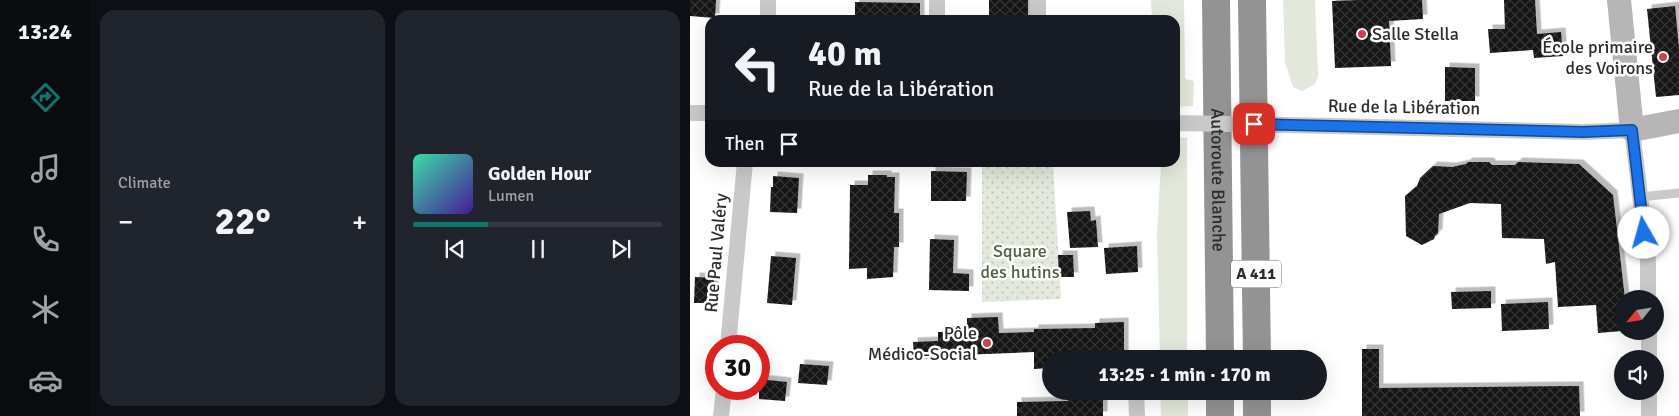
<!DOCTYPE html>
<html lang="en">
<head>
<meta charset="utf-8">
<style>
  body { margin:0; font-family:Signika,sans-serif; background:#20242c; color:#f1f3f6; height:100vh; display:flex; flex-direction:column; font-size:19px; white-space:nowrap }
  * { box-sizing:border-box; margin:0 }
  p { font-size:16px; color:#9ea1a6 }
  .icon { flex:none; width:28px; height:28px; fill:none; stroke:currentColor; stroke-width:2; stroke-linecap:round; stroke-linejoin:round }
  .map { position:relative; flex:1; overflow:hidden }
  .panel { display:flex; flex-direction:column; gap:10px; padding:10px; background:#0d0f14; width:600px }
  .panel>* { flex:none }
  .hud { position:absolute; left:15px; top:15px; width:475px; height:152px; border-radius:15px; box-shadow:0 5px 20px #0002; background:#171b24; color:#f1f3f6; overflow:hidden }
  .needle { width:32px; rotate:240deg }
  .fabs { position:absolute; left:924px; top:290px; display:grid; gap:10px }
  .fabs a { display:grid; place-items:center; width:50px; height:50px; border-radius:50%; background:#171b24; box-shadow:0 5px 20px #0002; font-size:25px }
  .speed { position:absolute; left:15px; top:335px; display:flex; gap:10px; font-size:25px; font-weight:700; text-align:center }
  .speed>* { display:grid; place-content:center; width:65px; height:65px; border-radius:50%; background:#171b24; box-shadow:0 5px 20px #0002; line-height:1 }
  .speed .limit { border:8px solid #d22; background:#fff; color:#111 }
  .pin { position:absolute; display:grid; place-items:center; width:42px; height:42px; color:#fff; margin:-21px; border-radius:10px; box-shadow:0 2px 8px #0006 }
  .me { position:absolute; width:55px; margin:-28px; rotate:353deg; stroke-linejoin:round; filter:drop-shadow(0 0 4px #0008) }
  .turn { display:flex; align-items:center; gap:18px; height:105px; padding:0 20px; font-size:22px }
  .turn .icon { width:65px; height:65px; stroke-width:2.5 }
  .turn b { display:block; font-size:35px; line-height:42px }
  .then { display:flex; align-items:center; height:48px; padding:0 20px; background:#0003; gap:10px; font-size:19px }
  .big { font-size:38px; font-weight:700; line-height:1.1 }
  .panel .tile { flex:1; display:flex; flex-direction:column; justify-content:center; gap:8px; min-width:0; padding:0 18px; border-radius:15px; background:#20242c }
  .song { display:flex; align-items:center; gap:15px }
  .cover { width:60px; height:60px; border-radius:8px; background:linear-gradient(135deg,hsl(160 70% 55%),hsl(260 70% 35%)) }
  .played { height:5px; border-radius:2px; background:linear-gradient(90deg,#0f766e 30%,#363941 30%) }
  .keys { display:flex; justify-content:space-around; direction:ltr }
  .heat { display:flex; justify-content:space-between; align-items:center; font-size:28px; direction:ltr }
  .panel .tiles { flex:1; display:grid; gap:10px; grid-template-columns:repeat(2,1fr) }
  .trip { position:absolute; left:352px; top:350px; width:285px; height:50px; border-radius:25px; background:#171b24; box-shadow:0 5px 20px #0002; font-weight:700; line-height:50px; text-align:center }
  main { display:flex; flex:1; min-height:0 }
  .tab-bar { display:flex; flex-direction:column; width:90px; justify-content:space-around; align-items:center; background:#090b0e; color:#9ea1a6 }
  .tab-bar .icon { width:35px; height:35px }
  .tab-bar .active { color:#0f766e }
  .tab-bar b { font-size:22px; color:#f1f3f6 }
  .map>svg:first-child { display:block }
  .green { fill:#e2e8db }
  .park { fill:url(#park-dots) }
  .building { fill:url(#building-cross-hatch); filter:url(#shadow) }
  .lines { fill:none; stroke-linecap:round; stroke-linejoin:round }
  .lane { stroke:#c9c9c9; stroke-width:9 }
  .street { stroke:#c9c9c9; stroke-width:16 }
  .secondary { stroke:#b6b6b6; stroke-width:24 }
  .highway { stroke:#939393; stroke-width:28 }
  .street-bridge { stroke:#c9c9c9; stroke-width:16 }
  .route-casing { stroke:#114b97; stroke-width:12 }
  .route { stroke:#1a73e8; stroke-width:9 }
  .poi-dot { fill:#d0414e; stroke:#fff; stroke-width:2 }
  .labels { text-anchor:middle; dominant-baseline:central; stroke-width:5; stroke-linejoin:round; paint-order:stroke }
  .shield { fill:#fff; stroke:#6b6b6b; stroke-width:1 }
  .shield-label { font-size:16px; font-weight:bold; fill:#2c2c2c }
  .poi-label { font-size:18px; fill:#2c2c2c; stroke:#fff; text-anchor:end }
  .street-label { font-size:18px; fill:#2c2c2c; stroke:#fff }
  .park-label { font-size:18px; fill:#50623f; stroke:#fff }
</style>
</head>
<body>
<main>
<nav class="tab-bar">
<b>13:24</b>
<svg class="icon active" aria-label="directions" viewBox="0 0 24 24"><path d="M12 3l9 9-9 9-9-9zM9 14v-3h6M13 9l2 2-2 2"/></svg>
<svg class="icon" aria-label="music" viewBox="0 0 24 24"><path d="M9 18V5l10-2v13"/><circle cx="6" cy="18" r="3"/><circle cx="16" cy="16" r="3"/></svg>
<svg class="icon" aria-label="phone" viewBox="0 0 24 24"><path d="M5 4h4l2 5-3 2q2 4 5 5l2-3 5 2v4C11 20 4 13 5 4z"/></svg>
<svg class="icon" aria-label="climate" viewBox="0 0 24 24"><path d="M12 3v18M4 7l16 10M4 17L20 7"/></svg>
<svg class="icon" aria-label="car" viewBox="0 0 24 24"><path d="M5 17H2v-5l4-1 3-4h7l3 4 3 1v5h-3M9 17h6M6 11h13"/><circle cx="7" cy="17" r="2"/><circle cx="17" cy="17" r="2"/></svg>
</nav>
<section class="panel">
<div class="tiles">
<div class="tile"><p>Climate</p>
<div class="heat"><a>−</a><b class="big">22°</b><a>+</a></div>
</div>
<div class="tile">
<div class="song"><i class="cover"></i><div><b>Golden Hour</b><p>Lumen</p></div></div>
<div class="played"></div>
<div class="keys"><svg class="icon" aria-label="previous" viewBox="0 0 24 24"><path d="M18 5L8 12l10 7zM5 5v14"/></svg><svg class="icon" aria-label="pause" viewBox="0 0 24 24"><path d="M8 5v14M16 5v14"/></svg><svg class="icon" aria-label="next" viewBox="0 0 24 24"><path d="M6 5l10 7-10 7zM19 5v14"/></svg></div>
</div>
</div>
</section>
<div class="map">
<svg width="989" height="416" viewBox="0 0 989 416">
  <defs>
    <pattern id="park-dots" width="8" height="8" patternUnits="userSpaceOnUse" patternTransform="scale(1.25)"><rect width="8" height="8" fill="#e2e8db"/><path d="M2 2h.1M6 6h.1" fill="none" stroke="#c2c7bc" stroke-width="1.8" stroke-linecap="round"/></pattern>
    <pattern id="building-cross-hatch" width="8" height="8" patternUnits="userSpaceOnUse" patternTransform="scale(1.25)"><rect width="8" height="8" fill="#131313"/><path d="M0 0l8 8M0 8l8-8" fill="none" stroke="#363636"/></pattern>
    <filter id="shadow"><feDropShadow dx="4.5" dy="-4.5" stdDeviation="0" flood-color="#0004"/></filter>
  </defs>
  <rect width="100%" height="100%" fill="#fff"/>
  <g class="green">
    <polygon points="461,0 494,0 495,79 504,81 503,106 485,107 485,20 462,20"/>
    <polygon points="593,0 625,0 628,76 625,84 612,91 603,87 595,62"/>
    <polygon points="485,137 497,138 497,359 470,359 467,233 471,163 485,162"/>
    <polygon points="470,391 498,391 498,416 471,416"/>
  </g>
  <polygon class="park" points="292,163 363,163 371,299 292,302"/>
  <g class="building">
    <polygon points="0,0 26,0 25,18 0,16"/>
    <rect x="299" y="0" width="39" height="20"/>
    <polygon points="670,0 732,0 733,19 699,21 701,66 645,68 642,1"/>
    <polygon points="814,0 845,0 847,34 871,32 873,56 844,58 843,50 800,53 798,29 815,29"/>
    <polygon points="165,2 230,3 230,20 165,20"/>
    <polygon points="985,6 989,48 989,95 966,97 957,9"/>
    <polygon points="755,67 785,68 785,101 755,101"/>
    <polygon points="778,162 799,162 802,165 825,165 828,162 889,164 923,195 935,299 932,299 932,331 908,333 906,305 868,307 865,262 856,264 854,239 812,238 811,204 780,203 749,214 748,233 745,236 744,239 732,245 716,236 715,196 727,186 730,178 743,166 762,167 776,164"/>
    <polygon points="241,171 277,172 276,201 241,201"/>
    <polygon points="178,175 197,175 197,177 205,177 204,213 209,213 209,247 204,247 203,277 177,279 177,268 159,269 160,185 178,185"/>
    <polygon points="83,176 109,178 107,213 80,212 81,187 83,187"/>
    <polygon points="400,211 401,221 406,220 408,247 380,248 377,212"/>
    <polygon points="240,239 264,240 263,273 279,274 279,291 239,290"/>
    <polygon points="447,246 448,272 416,274 414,248"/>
    <polygon points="368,255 383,255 384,277 369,277"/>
    <polygon points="81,256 106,258 102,305 77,303"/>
    <polygon points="5,277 24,278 23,303 4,303"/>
    <polygon points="801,291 801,308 762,309 761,292"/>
    <polygon points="858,302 859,329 812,331 811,304"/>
    <polygon points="308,317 309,333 344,332 344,329 405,328 405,323 434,322 434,359 361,359 361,368 344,369 344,352 271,355 271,358 224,359 223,342 248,341 248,332 277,332 277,318"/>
    <polygon points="672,349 689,349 689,388 889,386 890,416 672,416"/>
    <polygon points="110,364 139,366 137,385 108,383"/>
    <polygon points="69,379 97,382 95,401 69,399"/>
    <polygon points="378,391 413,391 413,416 327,416 327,402 378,401"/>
  </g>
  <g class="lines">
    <polyline class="lane" points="950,197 989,193"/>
    <g class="street">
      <polyline points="78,20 78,0"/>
      <polyline points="247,20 247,0"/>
      <polyline points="348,20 348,0"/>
      <polyline points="0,113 20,113"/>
      <polyline points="644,126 893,132 942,130 958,261 958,299"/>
      <polyline points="959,331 959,359"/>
      <polyline points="38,346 55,162"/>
      <polyline points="446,391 447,416"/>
      <polyline points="31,416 34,389"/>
      <polyline points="959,416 959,391"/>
    </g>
    <polyline class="secondary" points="929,0 942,130 989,121"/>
    <g class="highway">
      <path id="s1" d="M526 0 530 359"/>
      <polyline points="562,0 567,359"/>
      <polyline points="530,391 530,416"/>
      <polyline points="567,391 567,416"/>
    </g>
    <polyline class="street-bridge" points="485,123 644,126"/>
  </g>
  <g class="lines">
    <defs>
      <polyline id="route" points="564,124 893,132 942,130 954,233"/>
    </defs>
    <use href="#route" class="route-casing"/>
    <use href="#route" class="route"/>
  </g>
  <g class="poi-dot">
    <circle cx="672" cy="34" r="5"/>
    <circle cx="973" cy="57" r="5"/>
    <circle cx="297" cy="343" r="5"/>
  </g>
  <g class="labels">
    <rect class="shield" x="541" y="260.5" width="50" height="27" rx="4"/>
    <g class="shield-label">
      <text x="566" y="274">A 411</text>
    </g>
    <g class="poi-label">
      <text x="682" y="34" text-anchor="start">Salle Stella</text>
      <text x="963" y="47">École primaire<tspan x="963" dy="21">des Voirons</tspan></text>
      <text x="287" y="333">Pôle<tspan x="287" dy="21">Médico-Social</tspan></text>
    </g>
    <g class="street-label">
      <text transform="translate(714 107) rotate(1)">Rue de la Libération</text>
      <text stroke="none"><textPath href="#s1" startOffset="180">Autoroute Blanche</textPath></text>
      <text transform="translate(26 253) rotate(-85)">Rue Paul Valéry</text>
    </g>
    <g class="park-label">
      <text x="330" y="251">Square<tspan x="330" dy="21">des hutins</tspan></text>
    </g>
  </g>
</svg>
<div class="fabs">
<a><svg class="needle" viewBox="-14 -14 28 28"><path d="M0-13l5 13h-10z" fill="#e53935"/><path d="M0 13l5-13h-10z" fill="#9ea1a6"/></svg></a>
<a><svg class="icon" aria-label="sound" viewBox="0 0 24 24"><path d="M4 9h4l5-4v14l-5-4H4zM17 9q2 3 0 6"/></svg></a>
</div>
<div class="speed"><div class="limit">30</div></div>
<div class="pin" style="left:564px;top:124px;background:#d93025"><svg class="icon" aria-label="arrive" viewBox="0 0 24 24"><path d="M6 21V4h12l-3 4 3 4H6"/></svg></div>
<svg class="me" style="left:954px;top:233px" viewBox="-20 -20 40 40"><circle r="19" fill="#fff"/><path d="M0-13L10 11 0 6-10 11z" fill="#1a73e8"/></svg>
<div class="trip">13:25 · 1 min · 170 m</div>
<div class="hud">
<div class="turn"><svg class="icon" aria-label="left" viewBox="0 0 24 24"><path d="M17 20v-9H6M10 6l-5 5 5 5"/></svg><div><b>40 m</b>Rue de la Libération</div></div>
<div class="then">Then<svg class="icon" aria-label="arrive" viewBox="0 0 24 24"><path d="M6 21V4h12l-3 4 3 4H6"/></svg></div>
</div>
</div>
</main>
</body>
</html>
